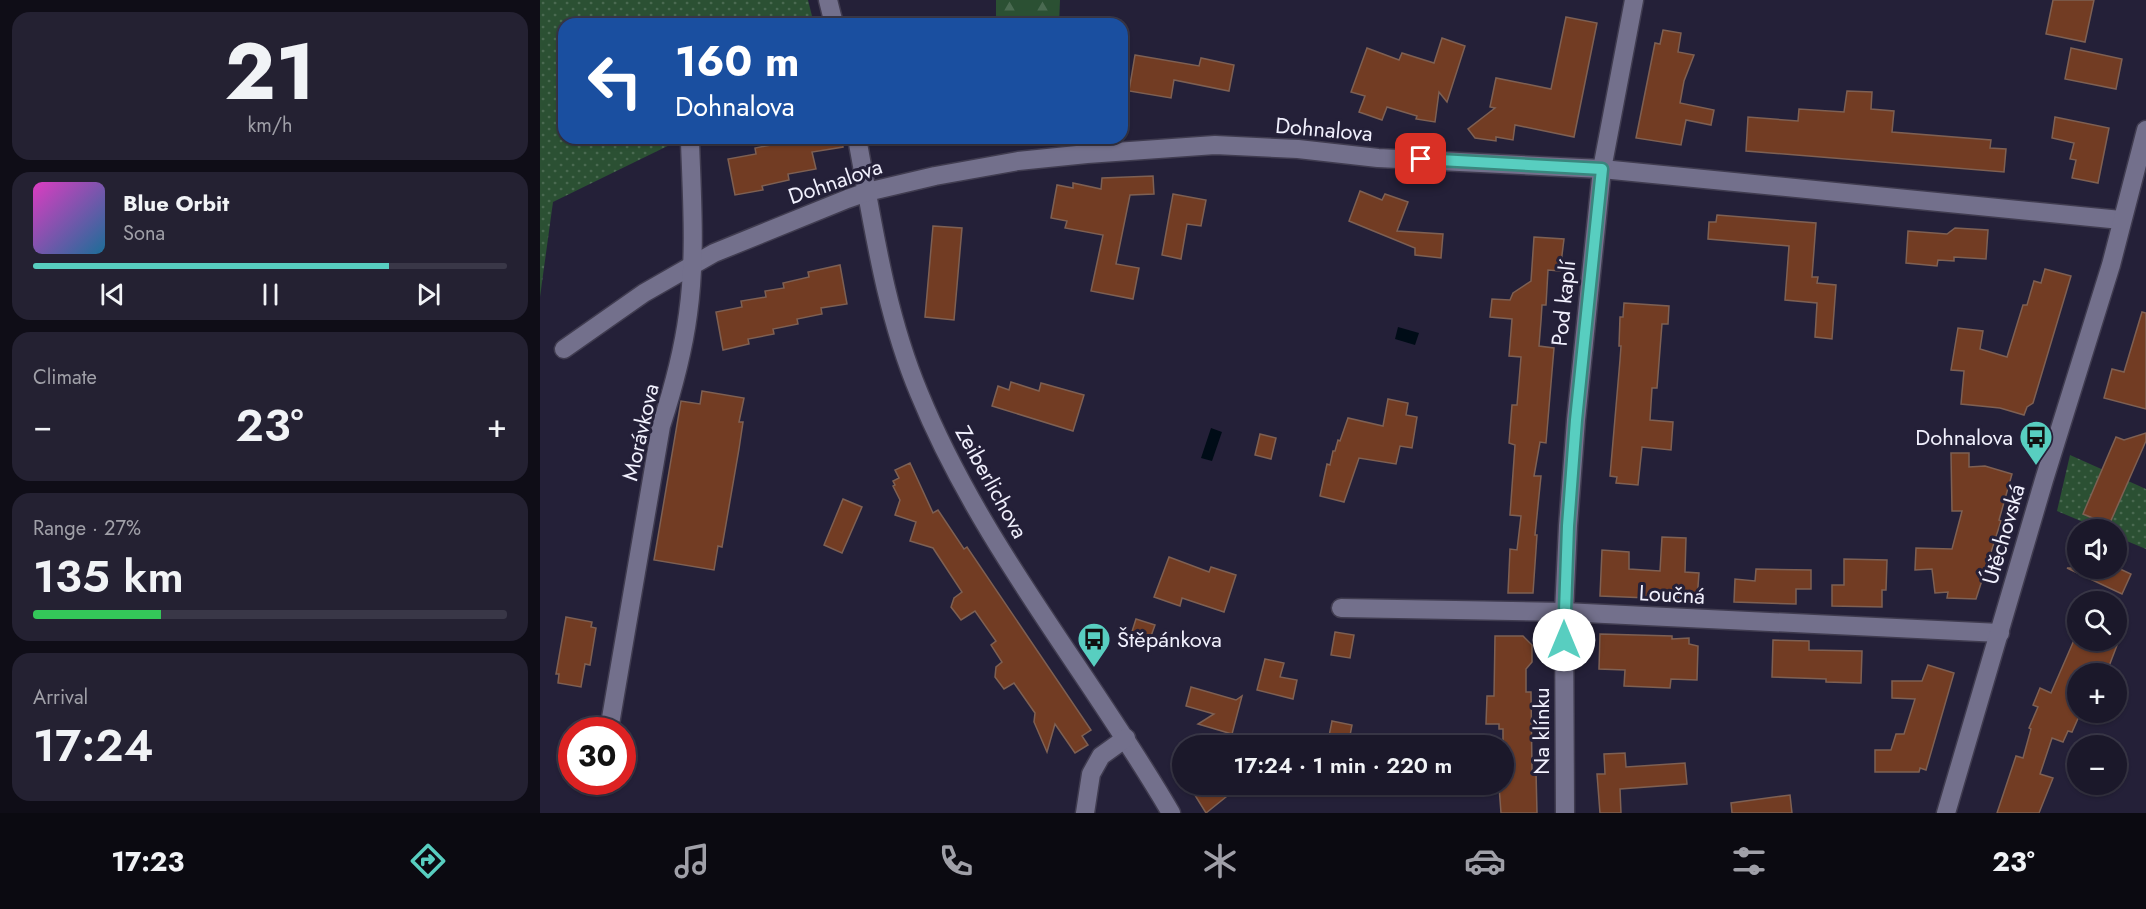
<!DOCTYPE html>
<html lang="en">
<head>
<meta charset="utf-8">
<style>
  body { margin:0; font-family:Jost,sans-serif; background:#242132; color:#f1f3f6; height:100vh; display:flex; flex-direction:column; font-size:22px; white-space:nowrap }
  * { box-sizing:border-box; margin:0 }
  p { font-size:20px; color:#a0a0a8 }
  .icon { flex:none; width:33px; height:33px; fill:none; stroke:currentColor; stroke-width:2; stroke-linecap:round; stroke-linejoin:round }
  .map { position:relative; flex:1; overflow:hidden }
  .sheet { display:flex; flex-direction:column; gap:12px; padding:12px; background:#0f0d17; width:540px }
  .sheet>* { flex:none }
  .banner { position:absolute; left:18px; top:18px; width:570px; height:126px; border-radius:18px; box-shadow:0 2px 4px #0004,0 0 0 2px #393747; background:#1a4fa0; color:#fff; overflow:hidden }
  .fabs { position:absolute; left:1527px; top:519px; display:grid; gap:12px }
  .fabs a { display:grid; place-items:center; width:60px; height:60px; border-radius:50%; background:#1b182a; box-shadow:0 2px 4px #0004,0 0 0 2px #393747; font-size:30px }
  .speed { position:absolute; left:18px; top:717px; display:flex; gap:12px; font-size:30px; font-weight:700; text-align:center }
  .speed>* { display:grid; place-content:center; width:78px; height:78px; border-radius:50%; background:#1b182a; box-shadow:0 2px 4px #0004,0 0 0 2px #393747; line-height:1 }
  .speed .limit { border:9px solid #d22; background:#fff; color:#111 }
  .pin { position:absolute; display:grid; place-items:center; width:51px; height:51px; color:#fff; margin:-26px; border-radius:12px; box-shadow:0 3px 9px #0006 }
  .me { position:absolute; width:66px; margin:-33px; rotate:0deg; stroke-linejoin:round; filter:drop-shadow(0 0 4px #0008) }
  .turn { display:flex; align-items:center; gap:21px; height:126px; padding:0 18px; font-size:27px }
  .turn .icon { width:78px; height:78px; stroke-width:2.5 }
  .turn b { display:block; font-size:42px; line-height:51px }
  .big { font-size:45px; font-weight:600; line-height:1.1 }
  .sheet .card { flex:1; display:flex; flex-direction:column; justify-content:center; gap:9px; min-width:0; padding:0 21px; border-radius:18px; background:#242132 }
  .sheet .dial { align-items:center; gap:0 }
  .dial b { font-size:78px; line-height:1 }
  .song { display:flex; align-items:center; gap:18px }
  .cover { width:72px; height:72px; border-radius:9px; background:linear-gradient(135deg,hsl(310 70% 55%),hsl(200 70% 35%)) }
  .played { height:6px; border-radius:3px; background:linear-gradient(90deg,#58cec0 75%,#393747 75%) }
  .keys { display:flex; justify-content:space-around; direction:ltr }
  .heat { display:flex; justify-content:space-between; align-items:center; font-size:33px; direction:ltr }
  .charge { height:9px; border-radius:4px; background:linear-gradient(90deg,#34c759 27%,#393747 0) }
  .trip { position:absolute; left:632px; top:735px; width:342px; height:60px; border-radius:30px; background:#1b182a; box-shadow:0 2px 4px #0004,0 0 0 2px #393747; font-weight:600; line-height:60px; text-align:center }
  .dock { display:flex; height:96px; justify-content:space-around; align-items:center; background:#0b0a11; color:#a0a0a8 }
  .dock .icon { width:42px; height:42px }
  .dock .current { color:#58cec0 }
  .dock b { font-size:27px; color:#f1f3f6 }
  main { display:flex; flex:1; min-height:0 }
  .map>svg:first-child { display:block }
  .grass { fill:url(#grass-dots) }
  .forest { fill:url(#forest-firs) }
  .water { fill:#000c17 }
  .building { fill:#723c23; stroke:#7e6053; stroke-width:1.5 }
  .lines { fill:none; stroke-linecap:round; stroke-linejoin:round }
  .minor-casing { stroke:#403c50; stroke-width:21 }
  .minor { stroke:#73708c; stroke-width:18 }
  .route-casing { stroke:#39867d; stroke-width:15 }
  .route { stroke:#58cec0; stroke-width:10 }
  .labels { text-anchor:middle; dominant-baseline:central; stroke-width:6; stroke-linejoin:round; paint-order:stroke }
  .street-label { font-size:22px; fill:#f1f0fd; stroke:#242038 }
  .poi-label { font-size:22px; fill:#f1f0fd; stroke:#242038; text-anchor:end }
</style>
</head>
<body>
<main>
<section class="sheet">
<div class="card dial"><b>21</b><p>km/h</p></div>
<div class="card">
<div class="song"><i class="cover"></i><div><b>Blue Orbit</b><p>Sona</p></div></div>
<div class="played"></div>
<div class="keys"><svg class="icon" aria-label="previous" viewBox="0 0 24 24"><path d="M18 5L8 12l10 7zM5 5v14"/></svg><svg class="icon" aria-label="pause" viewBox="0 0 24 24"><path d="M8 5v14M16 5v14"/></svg><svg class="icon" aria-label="next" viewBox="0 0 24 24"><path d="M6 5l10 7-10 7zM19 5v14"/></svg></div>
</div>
<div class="card"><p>Climate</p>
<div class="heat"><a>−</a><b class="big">23°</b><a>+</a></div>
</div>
<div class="card"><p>Range · 27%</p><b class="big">135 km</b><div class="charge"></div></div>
<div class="card"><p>Arrival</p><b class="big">17:24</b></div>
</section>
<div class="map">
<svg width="1606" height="813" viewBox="0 0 1606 813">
  <defs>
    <pattern id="grass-dots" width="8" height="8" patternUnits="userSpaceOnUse" patternTransform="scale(1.5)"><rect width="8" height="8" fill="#2b5033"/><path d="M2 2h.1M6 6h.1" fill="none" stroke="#4a6a51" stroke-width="1.8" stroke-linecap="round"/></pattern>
    <pattern id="forest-firs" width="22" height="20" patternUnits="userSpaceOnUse" patternTransform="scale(1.5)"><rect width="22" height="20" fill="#2b5033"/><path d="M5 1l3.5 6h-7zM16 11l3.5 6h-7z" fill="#4a6a51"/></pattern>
  </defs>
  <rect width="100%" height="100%" fill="#242038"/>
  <g class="grass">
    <polygon points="0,0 268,0 274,24 24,24 24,138 144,138 13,202 0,297"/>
    <polygon points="1530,455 1606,489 1606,549 1577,537 1576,530 1560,529 1517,511"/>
  </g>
  <g class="forest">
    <polygon points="456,0 520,0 519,24 456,24"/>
    <polygon points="449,138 501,138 499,140 457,146"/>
  </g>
  <g class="water">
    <polygon points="858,327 879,333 875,345 855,339"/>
    <polygon points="671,428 682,432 672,461 661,458"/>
  </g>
  <g class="building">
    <polygon points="1513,0 1554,0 1545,42 1506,34"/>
    <polygon points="1026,17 1057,23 1034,137 975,125 973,140 956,137 956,141 935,138 928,129 955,108 950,107 956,78 1011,89"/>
    <polygon points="1123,30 1141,33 1138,52 1154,55 1144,81 1140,103 1174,110 1171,125 1146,120 1141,145 1096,138 1115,43 1120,44"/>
    <polygon points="902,38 925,46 907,102 899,92 895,122 876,119 877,116 847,107 842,120 819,112 825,96 811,92 827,48 859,60 862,53 894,63"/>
    <polygon points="1531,48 1582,59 1576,89 1525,79"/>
    <polygon points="595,55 659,66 661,58 694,65 689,91 634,80 631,98 589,91"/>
    <polygon points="1307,91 1332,92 1331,109 1354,111 1352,132 1451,140 1450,148 1466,149 1464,172 1206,151 1208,117 1258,121 1259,109 1304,112"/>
    <polygon points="1515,117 1569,128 1558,183 1532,178 1536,160 1530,159 1534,143 1512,138"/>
    <polygon points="241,138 302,138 303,147 272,152 276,169 248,174 249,180 222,186 223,190 195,195 188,159 216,154 215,148 242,143"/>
    <polygon points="613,176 614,194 590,195 576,264 599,268 593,299 551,291 563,235 525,228 527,221 511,218 517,185 533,188 533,183 561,189 562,178"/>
    <polygon points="820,191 842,200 845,194 868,202 857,231 903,234 901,258 875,255 875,248 809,221"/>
    <polygon points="633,194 666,200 661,226 647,224 641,259 622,255"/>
    <polygon points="1177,215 1276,223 1272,277 1278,277 1277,283 1296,285 1292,339 1275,337 1277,303 1245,300 1249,246 1168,239 1169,222 1176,222"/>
    <polygon points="393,226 422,228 414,320 385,317"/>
    <polygon points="1415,228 1448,230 1446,259 1414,257 1414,261 1398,260 1397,266 1366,263 1368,231 1407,234"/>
    <polygon points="994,237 1024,239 1020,271 1008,270 1006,305 1002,305 1001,321 999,346 1014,348 1006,443 1000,442 994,476 1001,476 995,535 997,535 993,593 968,593 970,549 977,550 981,516 970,515 975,445 969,443 972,405 977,405 981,357 969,356 972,319 950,317 952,299 970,300 973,293 991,281"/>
    <polygon points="300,265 307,304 281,308 282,314 257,319 258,324 233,329 234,334 208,339 209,344 183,350 176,312 202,307 201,301 226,297 225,291 244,288 243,283 269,277 268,272"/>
    <polygon points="1505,269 1531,276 1493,403 1487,407 1484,415 1460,408 1421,404 1424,371 1411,370 1418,328 1443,331 1440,349 1467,357 1483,305 1487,305 1494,281 1501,283"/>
    <polygon points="1084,303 1129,306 1128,324 1122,324 1117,388 1112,388 1110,420 1133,422 1131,450 1102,447 1098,485 1076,483 1077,477 1070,476 1080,360 1081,346 1079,346 1080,317 1083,317"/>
    <polygon points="1602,312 1606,313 1606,409 1564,398 1572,369 1584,372"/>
    <polygon points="471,382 499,391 501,383 544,395 533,431 452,406 458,386 469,390"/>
    <polygon points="162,391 204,398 199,422 203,422 199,449 182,547 178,546 174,570 114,560 141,401 160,404"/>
    <polygon points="848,399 868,403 866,415 877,417 872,448 860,446 856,464 819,458 804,502 780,496 787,464 790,465 793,451 795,451 798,440 800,441 808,418 843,426"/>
    <polygon points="1606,433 1606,441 1569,525 1543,514 1576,437 1584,440"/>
    <polygon points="720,434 736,438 731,459 715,455"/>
    <polygon points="1411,453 1429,453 1429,467 1445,466 1472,474 1459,520 1461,521 1436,599 1407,598 1408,592 1395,593 1392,569 1375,570 1376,548 1412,549 1422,511 1412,511"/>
    <polygon points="370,463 393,513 398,510 424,549 427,547 551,730 542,736 548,745 535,753 515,724 507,752 494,722 495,713 474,683 464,689 455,677 456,667 462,662 451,645 456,641 435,611 421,620 411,607 414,598 422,592 393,548 370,541 376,522 355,515 360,500 353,486 355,485 353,481 359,478 355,470"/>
    <polygon points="303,499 322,507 302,553 284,545"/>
    <polygon points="1122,537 1146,538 1145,572 1159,573 1157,600 1060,596 1062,550 1089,552 1089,569 1120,571"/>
    <polygon points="629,557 669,572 671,567 696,575 684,612 642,598 640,606 614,597"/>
    <polygon points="1304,559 1347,560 1346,590 1342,590 1342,607 1292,606 1292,585 1304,585"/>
    <polygon points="1527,568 1578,568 1591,574 1582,594"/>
    <polygon points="1216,569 1271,570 1271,589 1256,589 1256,604 1194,602 1195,579 1215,581"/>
    <polygon points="26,617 52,622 51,627 56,628 50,665 45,664 41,687 18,683 19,674 16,674"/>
    <polygon points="596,619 615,625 607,647 589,641"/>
    <polygon points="1538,631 1538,640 1579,640 1566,674 1538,674 1538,712 1540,714 1532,732 1528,731 1523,742 1512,738 1500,774 1513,778 1499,813 1457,813 1476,756 1483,758 1491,729 1489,728 1498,707 1493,705 1500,688 1511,693"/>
    <polygon points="795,632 814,635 810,658 791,655"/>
    <polygon points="1060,634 1132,636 1132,639 1149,638 1149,644 1158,646 1157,680 1131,679 1130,688 1084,686 1085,670 1059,669"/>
    <polygon points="955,636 983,636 992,645 992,662 986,669 986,692 991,692 992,771 996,771 997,813 961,813 959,786 963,786 963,729 959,729 959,724 946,724 947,696 954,696"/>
    <polygon points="1233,640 1269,641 1269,650 1322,651 1321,683 1286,682 1286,679 1232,677"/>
    <polygon points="725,659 744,663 740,677 757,680 753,699 717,690"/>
    <polygon points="1388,665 1414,673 1386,770 1380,768 1379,772 1335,772 1335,750 1351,750 1356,734 1364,734 1375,699 1352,698 1352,681 1382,681"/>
    <polygon points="651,687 696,700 702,696 692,734 658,724 674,714 646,706"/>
    <polygon points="792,721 812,725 808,746 787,746"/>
    <polygon points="1085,753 1086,767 1145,763 1147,784 1080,789 1081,813 1060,813 1057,774 1065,774 1064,754"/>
    <polygon points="648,784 702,784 666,813"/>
    <polygon points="1250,795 1252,813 1192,813 1191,803"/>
  </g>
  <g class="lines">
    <defs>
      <g id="minor">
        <polyline points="288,0 294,24"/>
        <path d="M317 138C333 224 345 312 379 393 441 545 549 672 631 813"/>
        <polyline points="24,349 104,293 174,253 307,199 327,192 395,176 478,161 547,154 675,145 758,149 838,158 1062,169 1581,220"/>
        <polyline points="801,608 1024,612 1460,633"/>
        <path d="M69 730 121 426C133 389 143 352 148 314 156 257 152 199 150 142"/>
        <polyline points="545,813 551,774 561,756 586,738"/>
        <polyline points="1025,813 1024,612 1028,526 1036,420 1062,169 1094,0"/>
        <polyline points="1406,813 1504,480 1571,265 1606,130"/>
      </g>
    </defs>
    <use href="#minor" class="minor-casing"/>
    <use href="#minor" class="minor"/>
  </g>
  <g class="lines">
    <defs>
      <polyline id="route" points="881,159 1062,169 1036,420 1028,526 1024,640"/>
    </defs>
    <use href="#route" class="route-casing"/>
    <use href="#route" class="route"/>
  </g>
  <defs>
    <symbol id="bus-pin" viewBox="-11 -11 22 30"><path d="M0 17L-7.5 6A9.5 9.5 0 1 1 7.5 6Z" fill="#58cec0" stroke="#242038"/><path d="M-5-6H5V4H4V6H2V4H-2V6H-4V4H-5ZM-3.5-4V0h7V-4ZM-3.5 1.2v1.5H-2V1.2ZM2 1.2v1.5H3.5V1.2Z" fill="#111"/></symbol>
  </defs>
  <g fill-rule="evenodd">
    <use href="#bus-pin" x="1477" y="418" width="38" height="52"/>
    <use href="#bus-pin" x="535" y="620" width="38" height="52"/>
  </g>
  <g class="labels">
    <g class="street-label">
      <text transform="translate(784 129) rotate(5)">Dohnalova</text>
      <text transform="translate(295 181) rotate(-19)">Dohnalova</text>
      <text transform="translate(1023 303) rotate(-84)">Pod kaplí</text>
      <text transform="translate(100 432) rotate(-77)">Morávkova</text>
      <text transform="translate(452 482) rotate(61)">Zeiberlichova</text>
      <text transform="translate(1463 534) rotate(-74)">Útěchovská</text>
      <text transform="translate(1132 594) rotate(3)">Loučná</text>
      <text transform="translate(1001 731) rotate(-90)">Na klínku</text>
    </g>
    <g class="poi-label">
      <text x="1473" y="437">Dohnalova</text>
      <text x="577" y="639" text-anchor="start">Štěpánkova</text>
    </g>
  </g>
</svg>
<div class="fabs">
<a><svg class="icon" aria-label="sound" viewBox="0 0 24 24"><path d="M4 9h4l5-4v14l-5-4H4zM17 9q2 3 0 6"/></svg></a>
<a><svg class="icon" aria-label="search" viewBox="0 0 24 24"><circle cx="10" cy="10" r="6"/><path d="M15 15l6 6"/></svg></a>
<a>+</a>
<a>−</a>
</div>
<div class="speed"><div class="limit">30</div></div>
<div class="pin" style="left:881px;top:159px;background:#d93025"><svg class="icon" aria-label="arrive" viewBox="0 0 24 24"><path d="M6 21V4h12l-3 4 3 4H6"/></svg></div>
<svg class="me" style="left:1024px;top:640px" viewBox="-20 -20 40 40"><circle r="19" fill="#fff"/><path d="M0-13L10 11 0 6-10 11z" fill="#58cec0"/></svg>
<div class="trip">17:24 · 1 min · 220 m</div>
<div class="banner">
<div class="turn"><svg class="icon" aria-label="left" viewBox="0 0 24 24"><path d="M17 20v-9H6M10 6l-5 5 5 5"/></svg><div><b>160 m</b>Dohnalova</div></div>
</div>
</div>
</main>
<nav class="dock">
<b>17:23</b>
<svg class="icon current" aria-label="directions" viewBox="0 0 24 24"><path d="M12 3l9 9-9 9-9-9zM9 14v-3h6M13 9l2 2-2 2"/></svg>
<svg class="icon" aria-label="music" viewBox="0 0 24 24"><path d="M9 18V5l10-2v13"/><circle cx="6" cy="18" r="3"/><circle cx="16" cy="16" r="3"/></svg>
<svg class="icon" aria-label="phone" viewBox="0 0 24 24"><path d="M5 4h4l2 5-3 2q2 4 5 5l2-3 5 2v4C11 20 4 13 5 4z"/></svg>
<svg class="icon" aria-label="climate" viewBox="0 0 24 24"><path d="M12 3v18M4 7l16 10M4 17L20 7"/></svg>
<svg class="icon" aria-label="car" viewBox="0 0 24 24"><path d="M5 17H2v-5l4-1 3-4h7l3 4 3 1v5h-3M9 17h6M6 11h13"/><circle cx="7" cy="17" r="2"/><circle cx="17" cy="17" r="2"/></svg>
<svg class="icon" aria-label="filters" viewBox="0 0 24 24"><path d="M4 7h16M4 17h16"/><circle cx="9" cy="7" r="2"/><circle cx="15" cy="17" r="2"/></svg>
<b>23°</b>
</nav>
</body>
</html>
